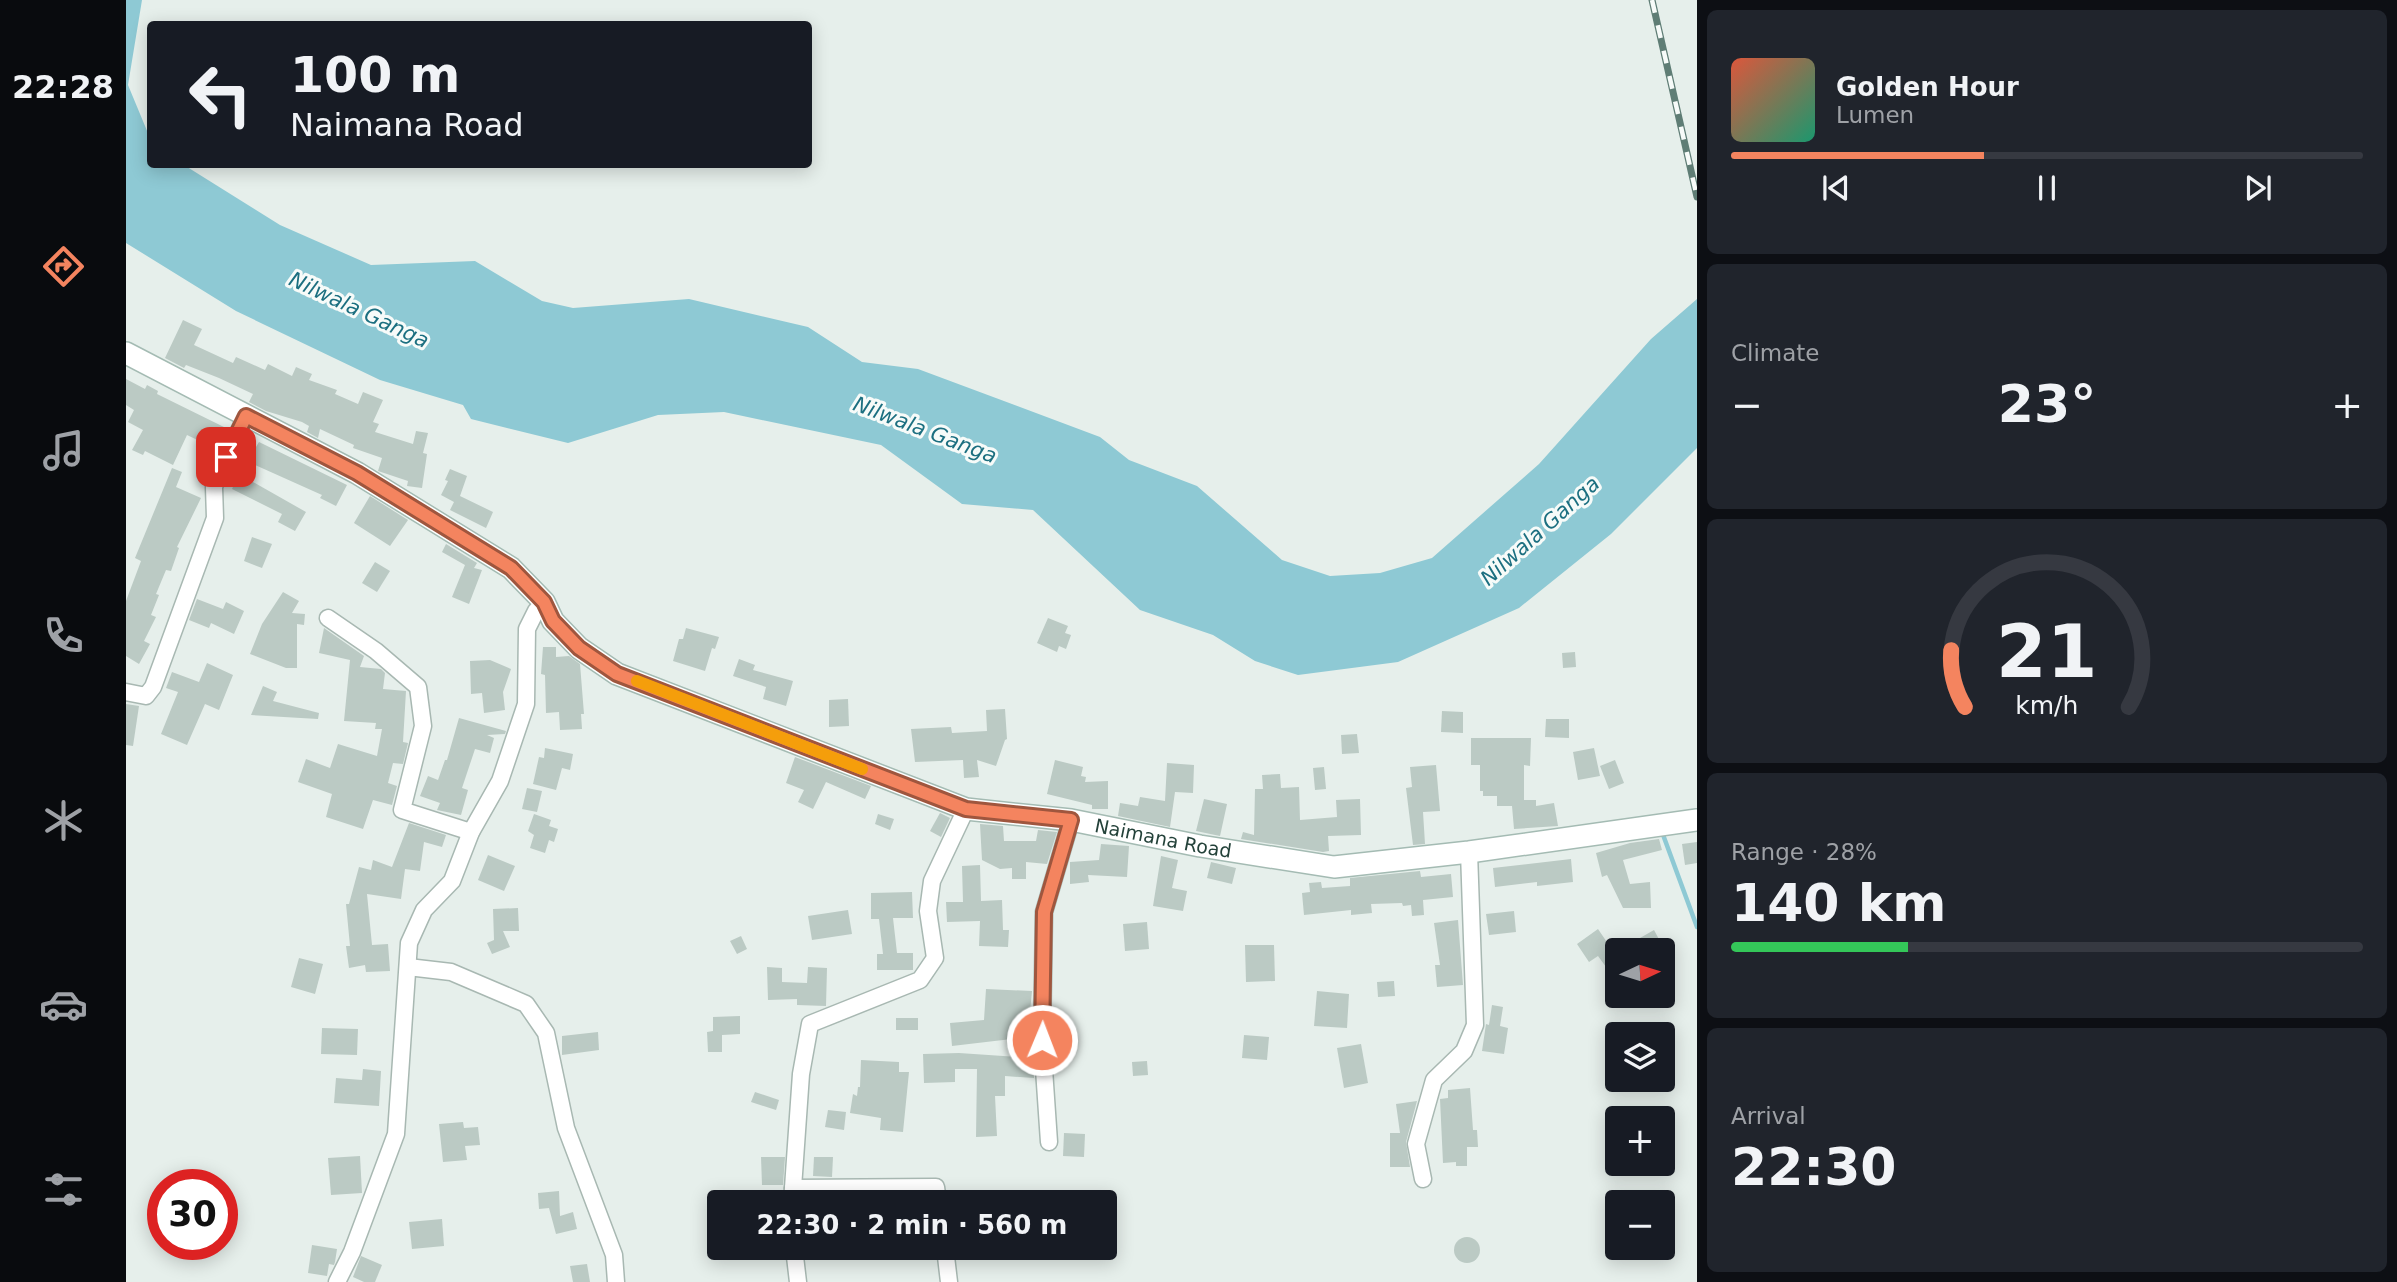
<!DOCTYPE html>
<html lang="en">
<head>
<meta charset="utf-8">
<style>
  body { margin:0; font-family:"DejaVu Sans",sans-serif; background:#20242c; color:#f1f3f6; height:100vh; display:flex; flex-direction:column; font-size:26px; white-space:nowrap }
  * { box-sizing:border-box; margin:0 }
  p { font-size:23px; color:#9ea1a6 }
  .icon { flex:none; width:38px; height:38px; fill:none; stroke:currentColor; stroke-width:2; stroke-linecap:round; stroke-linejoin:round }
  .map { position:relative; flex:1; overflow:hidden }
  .side { display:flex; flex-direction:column; gap:10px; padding:10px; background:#0d0f14; width:700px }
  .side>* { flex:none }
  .hud { position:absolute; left:21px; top:21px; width:665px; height:147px; border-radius:7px; box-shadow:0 4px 18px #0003; background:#171b24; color:#f1f3f6; overflow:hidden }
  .needle { width:46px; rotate:86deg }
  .tools { position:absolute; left:1479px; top:938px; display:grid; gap:14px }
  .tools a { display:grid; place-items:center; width:70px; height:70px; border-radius:7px; background:#171b24; box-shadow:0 4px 18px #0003; font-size:35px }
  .speed { position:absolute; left:21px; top:1169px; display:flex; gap:14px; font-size:35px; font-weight:700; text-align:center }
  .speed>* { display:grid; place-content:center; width:91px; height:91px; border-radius:50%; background:#171b24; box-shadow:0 4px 18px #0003; line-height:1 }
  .speed .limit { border:10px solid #d22; background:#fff; color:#111 }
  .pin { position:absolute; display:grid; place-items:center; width:60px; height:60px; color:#fff; margin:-30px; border-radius:14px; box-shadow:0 4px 10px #0006 }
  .me { position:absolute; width:77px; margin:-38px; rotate:1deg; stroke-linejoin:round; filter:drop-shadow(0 0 5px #0008) }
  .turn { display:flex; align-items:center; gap:24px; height:147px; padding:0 28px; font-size:32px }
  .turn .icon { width:91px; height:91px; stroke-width:2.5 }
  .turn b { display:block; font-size:49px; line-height:60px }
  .big { font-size:52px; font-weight:700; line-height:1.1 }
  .side .card { flex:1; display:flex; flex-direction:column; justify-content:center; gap:10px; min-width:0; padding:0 24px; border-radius:10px; background:#20242c }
  .side .dial { align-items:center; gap:0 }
  .dial svg { height:182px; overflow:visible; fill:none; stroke:#363941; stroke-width:7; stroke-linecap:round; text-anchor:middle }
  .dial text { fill:#f1f3f6; stroke:none }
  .song { display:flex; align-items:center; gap:21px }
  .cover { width:84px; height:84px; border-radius:10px; background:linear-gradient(135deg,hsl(10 70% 55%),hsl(160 70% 35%)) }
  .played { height:7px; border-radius:4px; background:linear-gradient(90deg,#f4845f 40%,#363941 40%) }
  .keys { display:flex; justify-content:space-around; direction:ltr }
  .heat { display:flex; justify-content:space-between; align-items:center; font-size:38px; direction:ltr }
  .charge { height:10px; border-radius:5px; background:linear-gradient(90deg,#34c759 28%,#363941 0) }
  .trip { position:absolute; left:581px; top:1190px; width:410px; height:70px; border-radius:7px; background:#171b24; box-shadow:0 4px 18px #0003; font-weight:700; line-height:70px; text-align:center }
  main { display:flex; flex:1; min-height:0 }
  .menu { display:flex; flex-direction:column; width:126px; justify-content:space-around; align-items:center; background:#090b0e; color:#9ea1a6 }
  .menu .icon { width:49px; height:49px }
  .menu .on { color:#f4845f }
  .menu b { font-size:32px; color:#f1f3f6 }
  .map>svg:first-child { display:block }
  .water { fill:#8ec9d4 }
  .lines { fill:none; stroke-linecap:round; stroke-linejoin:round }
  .stream { stroke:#8ec9d4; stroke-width:4.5 }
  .building { fill:#bbcac4 }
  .street-casing { stroke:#a8b8b2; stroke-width:19 }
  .secondary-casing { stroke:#a4bbb3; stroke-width:24 }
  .street { stroke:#fff; stroke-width:16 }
  .secondary { stroke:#fff; stroke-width:21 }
  .rail-casing { stroke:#5f7d75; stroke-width:7 }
  .rail { stroke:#f7fbf9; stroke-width:4.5; stroke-dasharray:13; stroke-linecap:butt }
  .route-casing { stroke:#9f563e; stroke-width:18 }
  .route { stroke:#f4845f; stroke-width:12 }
  .slow { stroke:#f59e0b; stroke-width:12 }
  .labels { text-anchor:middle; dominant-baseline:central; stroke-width:6; stroke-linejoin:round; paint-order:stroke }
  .street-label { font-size:19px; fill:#24423a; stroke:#f7fbf9 }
  .water-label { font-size:21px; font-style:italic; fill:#1c6f80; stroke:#f7fbf9 }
</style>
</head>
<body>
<main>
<nav class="menu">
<b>22:28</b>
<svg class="icon on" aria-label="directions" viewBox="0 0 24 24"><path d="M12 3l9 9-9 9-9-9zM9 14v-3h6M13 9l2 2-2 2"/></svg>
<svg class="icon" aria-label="music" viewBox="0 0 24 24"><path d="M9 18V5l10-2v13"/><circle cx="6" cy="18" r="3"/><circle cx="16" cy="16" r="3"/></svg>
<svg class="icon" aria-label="phone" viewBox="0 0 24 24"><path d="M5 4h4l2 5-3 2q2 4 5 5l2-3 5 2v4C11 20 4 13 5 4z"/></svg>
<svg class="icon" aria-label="climate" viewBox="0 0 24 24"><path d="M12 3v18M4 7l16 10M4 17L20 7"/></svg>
<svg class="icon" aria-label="car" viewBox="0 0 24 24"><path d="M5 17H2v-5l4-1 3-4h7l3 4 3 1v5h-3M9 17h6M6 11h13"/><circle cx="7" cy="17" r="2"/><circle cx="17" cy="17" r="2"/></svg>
<svg class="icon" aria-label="filters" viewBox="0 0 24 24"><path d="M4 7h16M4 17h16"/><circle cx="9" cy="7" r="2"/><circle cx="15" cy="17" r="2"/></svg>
</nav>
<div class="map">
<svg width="1571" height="1282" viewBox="0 0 1571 1282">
  <rect width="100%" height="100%" fill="#e6efeb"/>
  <polygon class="water" points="0,0 16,0 2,85 24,138 24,164 58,165 154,225 245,265 349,261 416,301 447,308 563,299 682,327 736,362 792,369 974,437 1003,460 1071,486 1156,560 1204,576 1254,573 1306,558 1413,464 1525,339 1571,299 1571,448 1485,534 1393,608 1272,662 1172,675 1129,661 1087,635 1014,610 907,510 836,504 755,445 598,412 532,415 442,443 345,419 337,405 254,380 110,311 0,243"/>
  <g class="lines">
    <polyline class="stream" points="1536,832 1571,927"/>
  </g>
  <g class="building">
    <polygon points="57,320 76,329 68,345 107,363 110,357 139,370 142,364 166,376 170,367 186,374 183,380 211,390 209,394 232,404 237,392 257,400 247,422 253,424 249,432 287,444 290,431 302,433 297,453 301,454 296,488 281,486 282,481 252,471 256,458 227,448 228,445 194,429 192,438 181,432 183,426 176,422 140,411 123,402 127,394 93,378 60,365 58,368 39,358"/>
    <polygon points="0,379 19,389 21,385 32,391 31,394 102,429 80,476 71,472 84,446 61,435 47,465 19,451 17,455 6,450 17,430 2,422 8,410 0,405"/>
    <polygon points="120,442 130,447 133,442 221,485 210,506 194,498 196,495 120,461 113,456"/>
    <polygon points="46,468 56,472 50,487 75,498 51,547 53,548 45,571 40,570 30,594 33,595 25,615 30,617 18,641 24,644 13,664 0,656 0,601 15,561 9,558"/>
    <polygon points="324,469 341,476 334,496 367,512 360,528 324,510 328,502 315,495 322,481 319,480"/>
    <polygon points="113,474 180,512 169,531 152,522 156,514 106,489"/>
    <polygon points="244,496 282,520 264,546 228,523"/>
    <polygon points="126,537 146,544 136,568 118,561"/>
    <polygon points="320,544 351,563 348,568 356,570 343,604 326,597 339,565 316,552"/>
    <polygon points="249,562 264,571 251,592 236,583"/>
    <polygon points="157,592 173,601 166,613 179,614 178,625 171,624 171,668 160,668 124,654 136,624"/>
    <polygon points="71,599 97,609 100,602 118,611 108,634 85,623 83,628 63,620"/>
    <polygon points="922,618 942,626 939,633 945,635 940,649 933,646 931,652 911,643"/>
    <polygon points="198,628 238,656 234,667 255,669 259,673 257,689 280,691 277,742 282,743 277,764 267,763 262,783 271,786 266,805 247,800 237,829 200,817 206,794 172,782 180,759 204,768 212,744 251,756 256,729 249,729 250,723 218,721 224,660 193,653"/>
    <polygon points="560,628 593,637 589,649 586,648 579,671 547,661 553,639 557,639"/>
    <polygon points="417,647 430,647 430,657 443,656 454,664 458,714 455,714 456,729 434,730 433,712 420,713 419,675 415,674"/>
    <polygon points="1449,652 1450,667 1437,668 1436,653"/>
    <polygon points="613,659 629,665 627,670 667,681 660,706 637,699 640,687 607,676"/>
    <polygon points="364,660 385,669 377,692 379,710 358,713 356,693 345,694 344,661"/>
    <polygon points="81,663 107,675 93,710 79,704 61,745 35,734 52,692 40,688 46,672 73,682"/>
    <polygon points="137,686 151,692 147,701 193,713 192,719 125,715"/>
    <polygon points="722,699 723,726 703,727 703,700"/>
    <polygon points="0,704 13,706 7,746 0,745"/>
    <polygon points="879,709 881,739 879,740 870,766 851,760 853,777 838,778 837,760 789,762 785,729 825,727 826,733 861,731 860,710"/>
    <polygon points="1316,711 1337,712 1337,733 1315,732"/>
    <polygon points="333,718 380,731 379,734 361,735 368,738 364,753 349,749 336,788 342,790 335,815 311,810 314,803 294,796 302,776 312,780 319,760 321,760"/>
    <polygon points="1420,719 1443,719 1443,738 1419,737"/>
    <polygon points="1231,734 1233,753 1216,754 1215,735"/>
    <polygon points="1345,738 1405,738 1404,766 1398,765 1398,800 1410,800 1410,806 1428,803 1432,826 1388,829 1386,806 1371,806 1371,796 1357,796 1357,791 1354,791 1354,765 1345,765"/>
    <polygon points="419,748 447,754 444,770 436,768 430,790 407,784 413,757 418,758"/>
    <polygon points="1468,748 1474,776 1452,780 1447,752"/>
    <polygon points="669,757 745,786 739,799 700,782 687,809 672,802 678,790 660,783"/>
    <polygon points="929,760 957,767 955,776 960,777 959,782 982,781 982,809 966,809 966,805 921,794"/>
    <polygon points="1489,760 1498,783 1483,789 1474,766"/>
    <polygon points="1041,763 1068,765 1067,793 1049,792 1044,827 992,816 994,803 1012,806 1014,797 1039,801"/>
    <polygon points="1310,765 1314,811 1297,812 1299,844 1287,845 1280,788 1286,787 1284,767"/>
    <polygon points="1198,767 1200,789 1189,790 1187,768"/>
    <polygon points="1154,774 1155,788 1173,787 1174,820 1211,817 1210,800 1234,799 1235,835 1202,836 1203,851 1197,852 1115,839 1117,832 1128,835 1129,789 1137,789 1136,775"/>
    <polygon points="401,788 416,791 411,812 396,809"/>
    <polygon points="1078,799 1101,804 1094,836 1070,831"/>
    <polygon points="814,813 824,818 815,837 804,831"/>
    <polygon points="408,814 425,820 423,826 432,829 428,842 423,840 419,853 404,848 408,835 402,831"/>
    <polygon points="752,814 768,819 764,830 749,824"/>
    <polygon points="283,823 320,835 316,847 298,842 294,871 279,869 275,899 241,894 246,945 262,944 264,971 240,972 239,965 223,968 220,946 224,946 220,904 223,904 233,867 245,870 247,860 266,867"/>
    <polygon points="854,824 877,826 878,841 910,841 912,830 931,832 921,864 900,862 900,879 886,879 886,868 874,869 856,860"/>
    <polygon points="1533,839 1536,850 1497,860 1504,884 1524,882 1525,908 1497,908 1481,875 1476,877 1470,853 1504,843"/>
    <polygon points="1571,842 1571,863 1559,865 1556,844"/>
    <polygon points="975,844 1003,846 1001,877 962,875 963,882 944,884 944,862 973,860"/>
    <polygon points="362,855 389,866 378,891 352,880"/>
    <polygon points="1035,856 1052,860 1046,888 1061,891 1057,911 1027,906"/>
    <polygon points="1445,859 1447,882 1411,886 1411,882 1369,887 1367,868"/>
    <polygon points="1085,862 1110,868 1106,884 1081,878"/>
    <polygon points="854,865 855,901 876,900 877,930 883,930 882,947 853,946 854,921 821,922 820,902 837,902 836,866"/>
    <polygon points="1294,871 1295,877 1325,874 1327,897 1297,900 1298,915 1286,916 1285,905 1277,906 1276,903 1245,904 1246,913 1225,915 1225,910 1178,915 1176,893 1184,892 1183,883 1195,882 1196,888 1224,886 1224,878"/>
    <polygon points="786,892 787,918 767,918 771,953 787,953 787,970 751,970 751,954 757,954 753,919 745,919 745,893"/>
    <polygon points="392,908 393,931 377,931 384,947 366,954 361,943 368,940 367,909"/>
    <polygon points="722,910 726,934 686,940 682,916"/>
    <polygon points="1388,911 1390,932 1363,935 1360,914"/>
    <polygon points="1332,920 1337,985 1311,987 1309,965 1314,965 1308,923"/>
    <polygon points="1021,922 1023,949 999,951 997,924"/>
    <polygon points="1472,929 1491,957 1491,982 1472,956 1463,962 1451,944"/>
    <polygon points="1528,930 1536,945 1527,950 1521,950 1514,938"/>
    <polygon points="615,936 621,949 611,954 604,941"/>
    <polygon points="1119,945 1148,945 1149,981 1120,982"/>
    <polygon points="173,958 197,964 189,994 165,987"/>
    <polygon points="641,967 656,968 656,982 681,983 682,967 701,968 700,1006 671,1005 671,999 642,1000"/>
    <polygon points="1268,981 1269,996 1252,997 1251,982"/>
    <polygon points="860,989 906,991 904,1012 900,1011 903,1037 826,1046 824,1023 858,1020"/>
    <polygon points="1191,991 1223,994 1221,1028 1188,1026"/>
    <polygon points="1366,1005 1377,1007 1374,1026 1382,1028 1378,1054 1356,1051 1360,1024 1363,1025"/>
    <polygon points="614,1016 614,1034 596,1035 596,1052 582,1052 581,1032 587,1031 587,1017"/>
    <rect x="770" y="1018" width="22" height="12"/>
    <polygon points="196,1028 232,1029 231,1055 195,1054"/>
    <polygon points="472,1032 473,1050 436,1055 436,1036"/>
    <polygon points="1118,1035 1143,1037 1141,1060 1116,1058"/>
    <polygon points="1235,1044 1242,1083 1218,1088 1211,1048"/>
    <polygon points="833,1053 907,1058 908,1078 879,1076 879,1096 869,1096 871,1136 850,1137 851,1069 829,1069 829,1082 798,1083 797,1054"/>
    <polygon points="735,1060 773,1062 773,1072 783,1072 777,1132 754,1130 755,1118 724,1113 727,1094 731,1096 732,1087 734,1087"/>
    <polygon points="1021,1061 1022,1075 1007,1076 1006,1062"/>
    <polygon points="237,1069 255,1071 253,1106 208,1103 210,1078 236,1080"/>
    <polygon points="1344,1088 1347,1130 1351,1130 1352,1147 1341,1147 1341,1166 1330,1166 1330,1162 1317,1163 1314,1099 1322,1098 1322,1090"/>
    <polygon points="629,1092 653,1100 650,1110 625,1102"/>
    <polygon points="1291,1101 1280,1142 1284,1167 1264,1167 1264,1133 1274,1133 1270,1104"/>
    <polygon points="702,1110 720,1112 718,1130 699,1127"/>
    <polygon points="337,1122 338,1128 352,1127 354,1145 339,1146 341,1160 317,1162 313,1124"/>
    <polygon points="938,1133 959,1134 958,1157 937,1156"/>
    <polygon points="234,1156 236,1193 205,1195 202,1158"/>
    <polygon points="635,1157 659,1157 657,1185 636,1185"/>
    <polygon points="688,1157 707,1157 706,1177 687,1176"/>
    <polygon points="433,1191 434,1216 447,1212 451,1229 430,1234 423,1208 413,1209 412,1193"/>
    <polygon points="316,1219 318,1246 286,1249 283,1222"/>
    <circle cx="1341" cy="1250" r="13"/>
    <polygon points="186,1245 211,1249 209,1262 208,1265 203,1264 201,1276 182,1273"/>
    <polygon points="235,1256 256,1265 249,1282 238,1282 227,1277"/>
    <polygon points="461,1264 464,1282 447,1282 444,1266"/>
  </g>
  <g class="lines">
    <defs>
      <g id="street">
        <polyline points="202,618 250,651 292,687 297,726 276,810 345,832"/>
        <polyline points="0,692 20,696 27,687 89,518 88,487 91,478 120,416"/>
        <polyline points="282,967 325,972 400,1004 420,1033 440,1128 488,1255 490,1282"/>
        <polyline points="923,1142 916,1040 918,912 945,820"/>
        <polyline points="1297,1179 1290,1144 1308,1080 1338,1051 1349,1025 1343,852"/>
        <polyline points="667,1188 810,1187 812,1202"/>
        <polyline points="666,1202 675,1074 684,1024 794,980 809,958 802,911 806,881 840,809"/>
        <polyline points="668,1248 672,1282"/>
        <polyline points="819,1248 823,1282"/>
        <polyline points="211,1282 226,1252 270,1134 283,943 298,910 326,881 345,832 374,781 400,704 401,629 410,611 418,602"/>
      </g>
      <g id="secondary">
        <path id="s1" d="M0 353 231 473 385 568 418 602 427 621 453 648 491 674 840 809 945 820 1074 846 1208 867 1343 852 1571 820"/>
      </g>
    </defs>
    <use href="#street" class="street-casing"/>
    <use href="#secondary" class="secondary-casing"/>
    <use href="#street" class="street"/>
    <use href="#secondary" class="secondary"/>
    <defs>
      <polyline id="rail" points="1526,0 1571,197"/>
    </defs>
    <use href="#rail" class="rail-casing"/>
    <use href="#rail" class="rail"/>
  </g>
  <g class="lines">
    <defs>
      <polyline id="route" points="100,457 120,416 231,473 385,568 418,602 427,621 453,648 491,674 840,809 945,820 918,912 916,1040"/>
    </defs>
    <use href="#route" class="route-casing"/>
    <use href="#route" class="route"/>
    <polyline class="slow" points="511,681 736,769"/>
  </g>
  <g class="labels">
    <g class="street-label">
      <text stroke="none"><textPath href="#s1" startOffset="1167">Naimana Road</textPath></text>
    </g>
    <g class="water-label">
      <text transform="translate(233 310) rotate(25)">Nilwala Ganga</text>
      <text transform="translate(799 430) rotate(21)">Nilwala Ganga</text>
      <text transform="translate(1414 531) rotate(-42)">Nilwala Ganga</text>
    </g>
  </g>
</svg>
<div class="tools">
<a><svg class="needle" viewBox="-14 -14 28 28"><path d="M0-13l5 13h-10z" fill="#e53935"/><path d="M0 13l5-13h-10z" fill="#9ea1a6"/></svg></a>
<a><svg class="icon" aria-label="layers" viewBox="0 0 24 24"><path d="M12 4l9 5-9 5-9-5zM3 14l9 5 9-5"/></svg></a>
<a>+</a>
<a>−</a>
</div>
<div class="speed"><div class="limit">30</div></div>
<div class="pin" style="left:100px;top:457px;background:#d93025"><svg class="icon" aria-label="arrive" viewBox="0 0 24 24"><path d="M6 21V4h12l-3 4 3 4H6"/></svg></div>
<svg class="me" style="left:916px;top:1040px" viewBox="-20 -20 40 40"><circle r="17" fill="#f4845f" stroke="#fff" stroke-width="3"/><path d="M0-11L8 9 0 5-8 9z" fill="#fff"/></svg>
<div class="trip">22:30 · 2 min · 560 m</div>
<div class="hud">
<div class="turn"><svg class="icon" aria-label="left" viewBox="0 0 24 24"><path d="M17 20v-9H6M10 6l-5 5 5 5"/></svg><div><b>100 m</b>Naimana Road</div></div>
</div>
</div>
<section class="side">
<div class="card">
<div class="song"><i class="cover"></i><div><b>Golden Hour</b><p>Lumen</p></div></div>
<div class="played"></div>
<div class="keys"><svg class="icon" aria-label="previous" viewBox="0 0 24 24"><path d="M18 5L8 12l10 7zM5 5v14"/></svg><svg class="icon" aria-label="pause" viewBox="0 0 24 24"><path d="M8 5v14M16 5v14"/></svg><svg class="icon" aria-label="next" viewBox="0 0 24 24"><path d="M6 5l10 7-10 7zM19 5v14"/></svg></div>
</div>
<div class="card"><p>Climate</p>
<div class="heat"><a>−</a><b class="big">23°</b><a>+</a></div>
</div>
<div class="card dial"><svg viewBox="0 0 100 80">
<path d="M14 69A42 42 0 1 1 86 69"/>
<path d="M14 69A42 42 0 0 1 8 44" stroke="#f4845f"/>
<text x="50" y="56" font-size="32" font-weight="700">21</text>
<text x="50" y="72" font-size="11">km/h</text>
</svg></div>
<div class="card"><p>Range · 28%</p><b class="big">140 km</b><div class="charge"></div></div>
<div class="card"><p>Arrival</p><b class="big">22:30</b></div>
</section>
</main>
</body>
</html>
